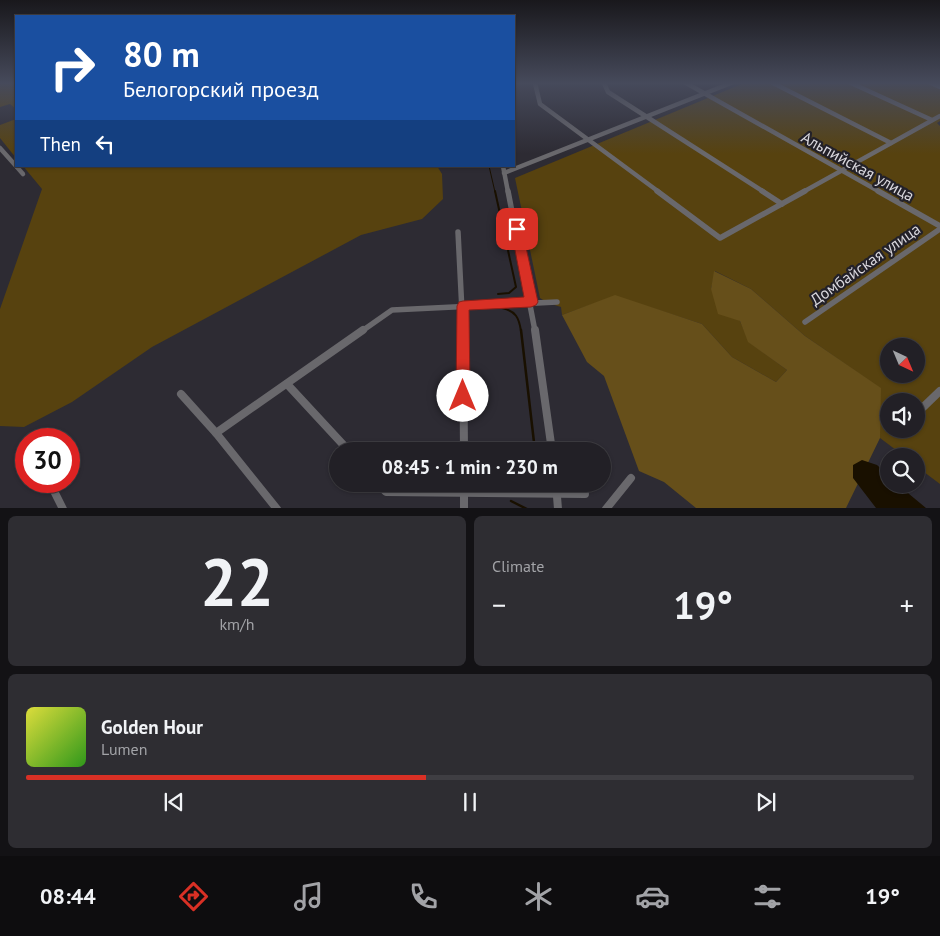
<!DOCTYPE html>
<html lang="en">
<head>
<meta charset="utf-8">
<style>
  body { margin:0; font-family:"PT Sans",sans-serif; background:#2e2d32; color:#f1f3f6; height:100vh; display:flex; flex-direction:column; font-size:19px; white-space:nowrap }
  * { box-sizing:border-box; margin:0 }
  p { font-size:16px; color:#a2a3a7 }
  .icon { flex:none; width:28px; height:28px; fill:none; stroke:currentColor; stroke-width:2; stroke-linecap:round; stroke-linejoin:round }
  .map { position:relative; height:508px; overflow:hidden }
  .side { display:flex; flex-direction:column; gap:8px; padding:8px; background:#131215; flex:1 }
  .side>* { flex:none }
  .top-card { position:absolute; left:15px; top:15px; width:500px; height:152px; border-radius:0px; box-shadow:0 1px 4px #0004,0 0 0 1px #3f3e43; background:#1a4fa0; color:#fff; overflow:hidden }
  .needle { width:32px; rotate:136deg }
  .buttons { position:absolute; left:880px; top:338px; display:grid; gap:10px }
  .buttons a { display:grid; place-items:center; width:45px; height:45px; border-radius:50%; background:#222026; box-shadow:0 1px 4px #0004,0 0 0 1px #3f3e43; font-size:25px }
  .speed { position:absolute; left:15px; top:428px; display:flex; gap:10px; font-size:25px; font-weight:700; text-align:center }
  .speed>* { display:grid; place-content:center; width:65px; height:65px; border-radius:50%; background:#222026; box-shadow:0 1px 4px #0004,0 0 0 1px #3f3e43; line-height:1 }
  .speed .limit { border:8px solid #d22; background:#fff; color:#111 }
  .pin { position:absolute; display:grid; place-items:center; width:42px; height:42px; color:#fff; margin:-21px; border-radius:10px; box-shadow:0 2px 8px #0006 }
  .me { position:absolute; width:55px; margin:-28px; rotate:0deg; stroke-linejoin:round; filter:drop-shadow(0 0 4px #0008) }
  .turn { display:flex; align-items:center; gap:18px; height:105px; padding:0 25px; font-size:22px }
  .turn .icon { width:65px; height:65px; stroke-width:2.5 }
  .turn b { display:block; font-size:35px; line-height:42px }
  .then { display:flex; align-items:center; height:48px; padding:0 25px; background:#0003; gap:10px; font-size:19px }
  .big { font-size:38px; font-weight:600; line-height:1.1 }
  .side .tile { flex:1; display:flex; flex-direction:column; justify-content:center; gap:8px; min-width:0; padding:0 18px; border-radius:8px; background:#2e2d32 }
  .side .dial { align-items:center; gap:0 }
  .dial b { font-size:65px; line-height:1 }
  .song { display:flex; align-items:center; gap:15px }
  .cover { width:60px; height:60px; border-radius:8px; background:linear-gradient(135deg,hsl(60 70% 55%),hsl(110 70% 35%)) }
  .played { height:5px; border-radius:2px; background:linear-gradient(90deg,#d93025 45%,#3f3e43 45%) }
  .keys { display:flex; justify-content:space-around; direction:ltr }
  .heat { display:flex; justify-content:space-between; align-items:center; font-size:28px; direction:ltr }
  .side .tiles { flex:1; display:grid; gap:8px; grid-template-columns:1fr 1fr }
  .tile:last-child { grid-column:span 2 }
  .trip { position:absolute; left:329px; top:442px; width:282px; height:50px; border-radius:25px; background:#222026; box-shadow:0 1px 4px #0004,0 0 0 1px #3f3e43; font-weight:600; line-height:50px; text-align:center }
  .menu { display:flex; height:80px; justify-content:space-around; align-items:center; background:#0e0d0f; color:#a2a3a7 }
  .menu .icon { width:35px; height:35px }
  .menu .current { color:#d93025 }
  .menu b { font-size:22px; color:#f1f3f6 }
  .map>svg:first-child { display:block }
  .green { fill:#57420f; fill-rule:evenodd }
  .forest { fill:#664f1a }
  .water { fill:#191000 }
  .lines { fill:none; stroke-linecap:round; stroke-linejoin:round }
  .stream-far2 { stroke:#191000; stroke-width:1 }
  .stream-far1 { stroke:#191000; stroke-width:2 }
  .stream { stroke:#191000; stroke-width:2.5 }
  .minor-far2 { stroke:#69686c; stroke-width:4.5 }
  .minor-far1 { stroke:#69686c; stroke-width:5.5 }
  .minor { stroke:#69686c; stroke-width:8 }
  .route { fill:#d93025; stroke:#8d1f18 }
  .labels { text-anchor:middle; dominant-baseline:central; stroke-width:4.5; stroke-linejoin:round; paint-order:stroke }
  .street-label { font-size:16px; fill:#d9d7dd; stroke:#232129 }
</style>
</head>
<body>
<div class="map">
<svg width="940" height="509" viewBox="0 0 940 509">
  <rect width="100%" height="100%" fill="#2d2b33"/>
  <g class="green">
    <polygon points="0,83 16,83 16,109 10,104 0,107"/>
    <path d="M744 83H940V121L937 123 940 126V484L916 466V456H904L880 438V388L805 336 751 289 715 271 711 289 740 321 749 342 787 370 776 382 732 357 702 324 615 296 562 315 561 307 548 303 540 298 515 178ZM889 346H916V374H889ZM889 401H916V429H889Z"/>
    <polygon points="16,119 16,158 0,138 0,125"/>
    <polygon points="23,166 437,166 442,174 443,199 422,219 361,235 152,347 72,402 24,427 0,426 0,309 42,189"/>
  </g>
  <polygon class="forest" points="714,271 751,289 805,336 881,388 880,438 846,508 696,508 664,482 639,471 604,376 587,362 562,315 615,295 702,324 732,357 776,382 787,370 748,342 740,321 718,314 711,289"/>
  <polygon class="water" points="862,460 877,465 889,476 889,484 897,484 926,508 876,508 853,478 853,465"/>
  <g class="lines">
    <polyline class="stream-far2" points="489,166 495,192"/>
    <g class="stream-far1">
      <polyline points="495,191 516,287 509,293 498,294"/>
      <path d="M502 308C516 311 519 318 521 331"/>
    </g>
    <g class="stream">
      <polyline points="521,330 535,451"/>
      <polyline points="511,485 518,484"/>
      <polyline points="511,501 527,509"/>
    </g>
    <g class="minor-far2">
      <polyline points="535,83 540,104 659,192"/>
      <polyline points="604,83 608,92 764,192"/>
      <polyline points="686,83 880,192"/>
      <polyline points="773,83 891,143"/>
      <polyline points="851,83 932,120"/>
      <polyline points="931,83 940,87"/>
      <polyline points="0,148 16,166"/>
      <polyline points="16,166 23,174"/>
      <polyline points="503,166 508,192"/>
      <polyline points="504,173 731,83"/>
      <polyline points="803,192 940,116"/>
    </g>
    <g class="minor-far1">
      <polyline points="508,191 535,331"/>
      <polyline points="657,191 720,238 805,191"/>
      <polyline points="762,191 782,204"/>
      <polyline points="878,191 940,226"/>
      <polyline points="458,232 463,331"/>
      <polyline points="805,322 940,229"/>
      <polyline points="362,331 392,310 557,302"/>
    </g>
    <g class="minor">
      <polyline points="463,330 464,451"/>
      <polyline points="535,330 552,451"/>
      <polyline points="287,384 349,451"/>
      <polyline points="181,394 216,433 277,509"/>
      <polyline points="916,414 940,391"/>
      <polyline points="216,433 363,330"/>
      <polyline points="378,484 386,492 585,494"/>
      <polyline points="464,484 464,509"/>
      <polyline points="556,484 558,509"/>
      <polyline points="51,485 63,509"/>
      <polyline points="606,509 631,478"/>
    </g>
  </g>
  <linearGradient id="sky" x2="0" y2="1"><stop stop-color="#19181c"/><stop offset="0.54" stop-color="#464a5b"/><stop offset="1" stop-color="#464a5b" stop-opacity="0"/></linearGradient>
  <rect width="940" height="154" fill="url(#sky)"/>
  <polygon class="route" points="517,225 522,229 538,302 536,305 531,307 469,310 470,396 468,401 463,403 458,401 456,396 457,306 459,302 463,301 524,297 511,229"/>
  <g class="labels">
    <g class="street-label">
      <text transform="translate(858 166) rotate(29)">Альпийская улица</text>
      <text transform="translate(865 264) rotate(-35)">Домбайская улица</text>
    </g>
  </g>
</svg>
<div class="buttons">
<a><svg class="needle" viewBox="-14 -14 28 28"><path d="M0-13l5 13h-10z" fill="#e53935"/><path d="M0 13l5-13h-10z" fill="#a2a3a7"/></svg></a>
<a><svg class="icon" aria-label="sound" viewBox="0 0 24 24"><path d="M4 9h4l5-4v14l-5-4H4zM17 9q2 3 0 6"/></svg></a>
<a><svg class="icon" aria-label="search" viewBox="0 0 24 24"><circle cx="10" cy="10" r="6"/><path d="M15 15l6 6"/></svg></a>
</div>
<div class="speed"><div class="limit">30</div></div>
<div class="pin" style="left:517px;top:229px;background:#d93025"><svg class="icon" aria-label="arrive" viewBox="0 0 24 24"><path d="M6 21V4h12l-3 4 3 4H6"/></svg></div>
<svg class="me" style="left:463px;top:396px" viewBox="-20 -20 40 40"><circle r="19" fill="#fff"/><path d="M0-13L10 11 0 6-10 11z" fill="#d93025"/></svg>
<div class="trip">08:45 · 1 min · 230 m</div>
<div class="top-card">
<div class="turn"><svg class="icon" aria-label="right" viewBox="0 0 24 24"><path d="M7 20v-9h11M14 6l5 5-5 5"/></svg><div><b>80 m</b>Белогорский проезд</div></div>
<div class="then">Then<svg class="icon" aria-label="left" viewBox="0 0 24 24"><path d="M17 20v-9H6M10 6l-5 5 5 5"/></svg></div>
</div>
</div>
<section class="side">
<div class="tiles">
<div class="tile dial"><b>22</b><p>km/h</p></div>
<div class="tile"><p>Climate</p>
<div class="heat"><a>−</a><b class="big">19°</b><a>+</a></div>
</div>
<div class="tile">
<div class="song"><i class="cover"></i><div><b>Golden Hour</b><p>Lumen</p></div></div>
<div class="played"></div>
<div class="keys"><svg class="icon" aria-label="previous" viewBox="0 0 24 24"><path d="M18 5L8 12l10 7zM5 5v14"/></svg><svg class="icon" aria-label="pause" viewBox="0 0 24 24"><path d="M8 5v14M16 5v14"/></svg><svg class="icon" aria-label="next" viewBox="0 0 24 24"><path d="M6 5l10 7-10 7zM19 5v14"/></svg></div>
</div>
</div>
</section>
<nav class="menu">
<b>08:44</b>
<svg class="icon current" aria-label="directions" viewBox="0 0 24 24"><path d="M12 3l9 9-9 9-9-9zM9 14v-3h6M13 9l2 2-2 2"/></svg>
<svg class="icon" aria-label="music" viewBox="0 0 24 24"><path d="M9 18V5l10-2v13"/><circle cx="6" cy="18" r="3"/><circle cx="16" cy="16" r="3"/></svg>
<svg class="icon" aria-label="phone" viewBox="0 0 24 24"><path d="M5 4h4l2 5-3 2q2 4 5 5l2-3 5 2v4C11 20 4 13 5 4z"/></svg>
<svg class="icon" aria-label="climate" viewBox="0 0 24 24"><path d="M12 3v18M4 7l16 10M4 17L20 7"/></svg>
<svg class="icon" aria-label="car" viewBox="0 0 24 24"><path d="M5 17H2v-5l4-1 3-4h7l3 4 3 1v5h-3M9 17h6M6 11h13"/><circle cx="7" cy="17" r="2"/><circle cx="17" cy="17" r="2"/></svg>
<svg class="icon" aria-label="filters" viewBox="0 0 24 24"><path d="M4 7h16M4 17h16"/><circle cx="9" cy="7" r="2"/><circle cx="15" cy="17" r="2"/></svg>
<b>19°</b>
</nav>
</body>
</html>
